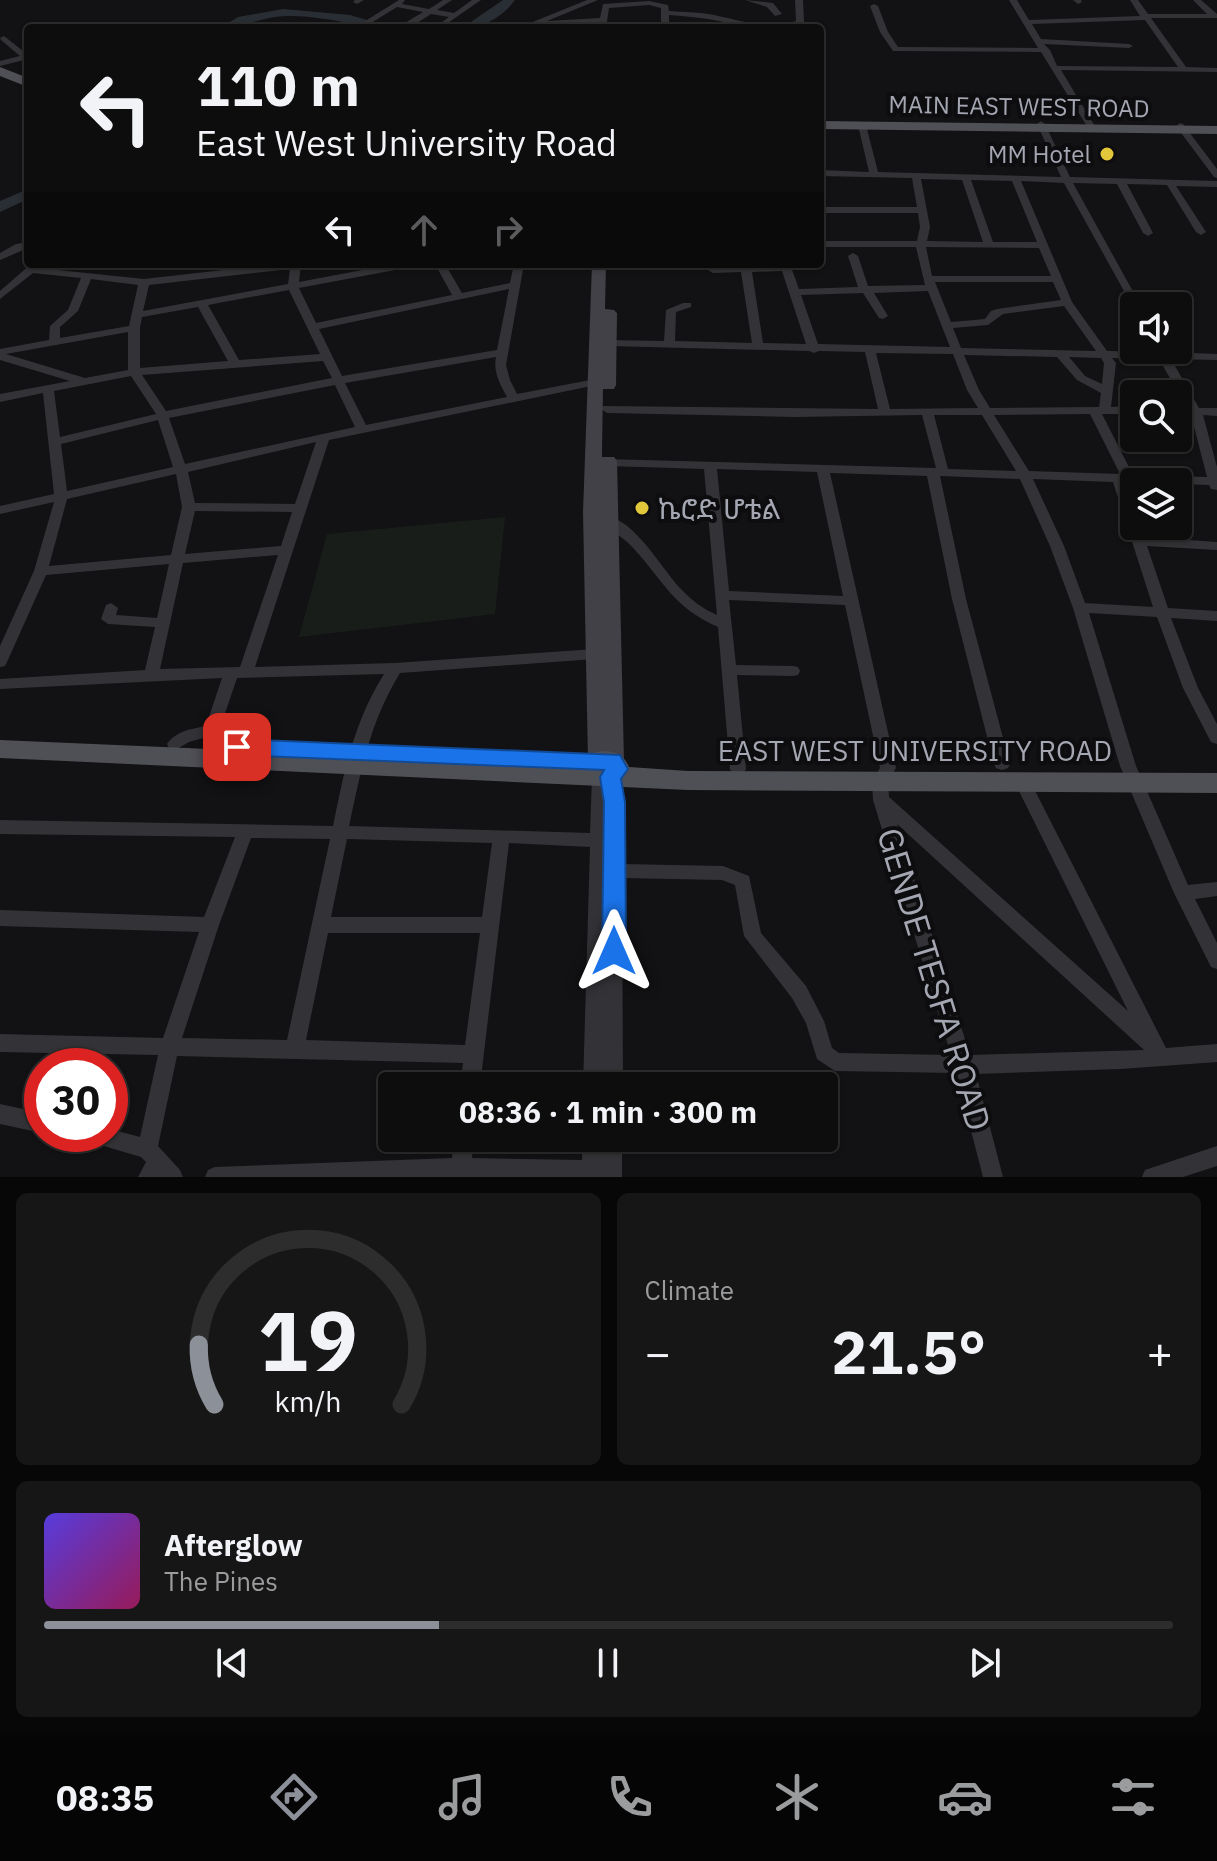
<!DOCTYPE html>
<html lang="en">
<head>
<meta charset="utf-8">
<style>
  body { margin:0; font-family:"IBM Plex Sans","Noto Sans Ethiopic",sans-serif; background:#171617; color:#f1f3f6; height:100vh; display:flex; flex-direction:column; font-size:30px; white-space:nowrap }
  * { box-sizing:border-box; margin:0 }
  p { font-size:26px; color:#9b9c9e }
  .icon { flex:none; width:44px; height:44px; fill:none; stroke:currentColor; stroke-width:2; stroke-linecap:round; stroke-linejoin:round }
  .map { position:relative; height:1177px; overflow:hidden }
  .sheet { display:flex; flex-direction:column; gap:16px; padding:16px; background:#080708; flex:1 }
  .sheet>* { flex:none }
  .guide { position:absolute; left:24px; top:24px; width:800px; height:244px; border-radius:8px; box-shadow:0 2px 6px #0004,0 0 0 2px #2e2d2e; background:#0e0d0e; color:#f1f3f6; overflow:hidden }
  .controls { position:absolute; left:1120px; top:292px; display:grid; gap:16px }
  .controls a { display:grid; place-items:center; width:72px; height:72px; border-radius:8px; background:#0e0d0e; box-shadow:0 2px 6px #0004,0 0 0 2px #2e2d2e; font-size:40px }
  .speed { position:absolute; left:24px; top:1048px; display:flex; gap:16px; font-size:40px; font-weight:700; text-align:center }
  .speed>* { display:grid; place-content:center; width:104px; height:104px; border-radius:50%; background:#0e0d0e; box-shadow:0 2px 6px #0004,0 0 0 2px #2e2d2e; line-height:1 }
  .speed .limit { border:12px solid #d22; background:#fff; color:#111 }
  .pin { position:absolute; display:grid; place-items:center; width:68px; height:68px; color:#fff; margin:-34px; border-radius:16px; box-shadow:0 4px 12px #0006 }
  .me { position:absolute; width:88px; margin:-44px; rotate:0deg; stroke-linejoin:round; filter:drop-shadow(0 0 6px #0008) }
  .turn { display:flex; align-items:center; gap:28px; height:168px; padding:0 40px; font-size:36px }
  .turn .icon { width:104px; height:104px; stroke-width:2.5 }
  .turn b { display:block; font-size:56px; line-height:68px }
  .lanes { display:flex; align-items:center; height:76px; padding:0 40px; background:#0003; justify-content:center; gap:40px; direction:ltr }
  .lanes .off { opacity:.35 }
  .big { font-size:60px; font-weight:700; line-height:1.1 }
  .sheet .tile { flex:1; display:flex; flex-direction:column; justify-content:center; gap:12px; min-width:0; padding:0 28px; border-radius:12px; background:#171617 }
  .sheet .dial { align-items:center; gap:0 }
  .dial svg { height:208px; overflow:visible; fill:none; stroke:#2e2d2e; stroke-width:7; stroke-linecap:round; text-anchor:middle }
  .dial text { fill:#f1f3f6; stroke:none }
  .song { display:flex; align-items:center; gap:24px }
  .cover { width:96px; height:96px; border-radius:12px; background:linear-gradient(135deg,hsl(250 70% 55%),hsl(330 70% 35%)) }
  .played { height:8px; border-radius:4px; background:linear-gradient(90deg,#8c9099 35%,#2e2d2e 35%) }
  .keys { display:flex; justify-content:space-around; direction:ltr }
  .heat { display:flex; justify-content:space-between; align-items:center; font-size:44px; direction:ltr }
  .sheet .tiles { flex:1; display:grid; gap:16px; grid-template-columns:1fr 1fr }
  .tile:last-child { grid-column:span 2 }
  .trip { position:absolute; left:378px; top:1072px; width:460px; height:80px; border-radius:8px; background:#0e0d0e; box-shadow:0 2px 6px #0004,0 0 0 2px #2e2d2e; font-weight:700; line-height:80px; text-align:center }
  .dock { display:flex; height:128px; justify-content:space-around; align-items:center; background:#060506; color:#9b9c9e }
  .dock .icon { width:56px; height:56px }
  .dock .selected { color:#8c9099 }
  .dock b { font-size:36px; color:#f1f3f6 }
  .map>svg:first-child { display:block }
  .green { fill:#181d1a }
  .lines { fill:none; stroke-linecap:round; stroke-linejoin:round }
  .river { fill:#292e35; fill-rule:evenodd }
  .street { fill:#333337; fill-rule:evenodd }
  .secondary { fill:#414147; fill-rule:evenodd }
  .primary { fill:#4f4f56; fill-rule:evenodd }
  .route { fill:#1a73e8; stroke:#114b97; stroke-width:2 }
  .poi-dot { fill:#e2c73a; stroke:#0d0c0e; stroke-width:3 }
  .labels { text-anchor:middle; dominant-baseline:central; stroke-width:8; stroke-linejoin:round; paint-order:stroke }
  .far-street-label { font-size:24px; fill:#a4a6b2; stroke:#0d0c0e }
  .far-poi-label { font-size:24px; fill:#a4a6b2; stroke:#0d0c0e; text-anchor:end }
  .poi-label { font-size:28px; fill:#a4a6b2; stroke:#0d0c0e; text-anchor:start }
  .street-label { font-size:28px; fill:#a4a6b2; stroke:#0d0c0e }
  .near-street-label { font-size:34px; fill:#a4a6b2; stroke:#0d0c0e }
</style>
</head>
<body>
<div class="map">
<svg width="1217" height="1177" viewBox="0 0 1217 1177">
  <rect width="100%" height="100%" fill="#121113"/>
  <polygon class="green" points="505,517 495,614 299,637 327,534"/>
  <g class="lines">
    <g class="river">
      <path d="M503 0H515C503 17 483 28 462 28Z"/>
      <path d="M283 9 350 15 394 28C358 28 324 15 288 16 263 16 243 28 220 28L238 17Z"/>
      <polygon points="28,189 28,199 0,212 0,201"/>
    </g>
    <g class="street">
      <polygon points="355,0 364,0 357,4 353,2"/>
      <polygon points="399,0 405,0 402,4 429,9 443,0 452,0 437,10 454,13 472,0 481,0 442,27 438,25 449,17 431,14 411,27 405,27 405,23 423,12 397,7 363,28 354,28"/>
      <path d="M587 0H598L547 21 600 18 603 4 649 1 668 5 669 11C684 12 699 12 714 15 741 21 769 30 796 21L795 0H803L804 22C776 38 738 24 708 19 695 17 682 16 669 15V28H661V8L649 5 609 8 606 28H598L599 22 547 25 544 22 529 28H518Z"/>
      <polygon points="745,0 773,3 782,14 775,16 767,7"/>
      <path d="M1009 0H1017L1029 20 1140 16 1130 0H1138L1148 14H1207L1193 0H1201L1217 14V18H1151L1186 67 1217 68V72L1061 70 1096 128 1092 131 1088 128 1041 52 893 51 880 32 870 6 874 4 878 6 888 32 898 47 1038 48ZM1145 20 1178 67 1057 66 1050 50 1044 44 1129 48 1133 46 1129 44 1041 39 1032 24Z"/>
      <polygon points="1073,0 1081,0 1082,2 1078,4"/>
      <polygon points="4,36 28,55 28,61 24,60 0,66 0,61 20,56 1,40 0,38"/>
      <path d="M1041 121 1045 124 1070 177 1217 181V187L1176 186 1206 232 1201 235 1196 232 1167 185 1127 184 1153 233 1148 236 1143 233 1117 184 1073 183 1141 306H1134V309L1064 183 1021 181 1072 302 1107 351 1155 352V350H1165L1166 352 1217 354V360L1171 359 1199 408H1217V416L1203 415 1217 467V490L1211 489 1209 485 1125 482 1134 506V526H1141L1144 537 1217 542V550L1147 546 1168 608 1217 611V621L1171 618 1198 688 1217 724V744L1211 742 1183 688 1157 617 1089 613 1136 766 1188 885 1217 882V896L1195 899 1217 943V969L1211 967 1174 893 1120 766 1073 608 1050 546 1020 479 940 476 966 599 1010 764 1008 768 1002 770 996 768 994 764 952 599 927 476 830 473 896 768 888 781 889 797 1128 1011 1013 779 1015 775 1021 773 1027 775 1166 1048 1217 1044V1062L1121 1069 976 1074 1003 1177H983L956 1073 835 1071 817 1059 806 1023 792 998 744 936 735 885 722 880 622 878 623 1086H603L604 1046 603 1086H583L590 847 509 843 480 1086H460L463 1063 177 1056 158 1146 180 1170 183 1177H138L146 1162 141 1157 87 1141 84 1134H110V1129L140 1137 158 1055 0 1052V1034L163 1038 199 932 0 926V910L204 917 235 837 0 834V820L333 826C344 771 354 722 384 674L237 678 218 734 189 742 175 750 169 748 167 744C176 731 191 729 206 726L222 678 0 689V679L145 670 155 627 108 624 101 619 106 605 111 603 118 608 116 615 157 618 169 564 46 575 7 662 5 666 0 667V646L34 571 54 502 0 514V506L54 494 43 393 0 402V394L70 381 0 360V349L49 340 50 326 68 310 81 278 33 273 0 299V291L31 264H40L39 268 144 279 277 264H301L299 282 394 264H416L411 267 299 288 316 323 452 295 435 264H445L462 293 510 283 514 264H524L506 365 510 380 517 394 606 377 612 380 606 383 329 440 255 667 395 663 595 649 600 650 602 654 600 658 595 659 400 673C370 722 361 770 349 826L590 833 592 777 594 773 600 771 617 773 622 802V864L723 866 749 876 761 933 806 986 824 1021 832 1048 839 1053 951 1055 873 800 872 781 880 768 845 605 729 600 736 665 793 666 798 667 800 671 798 675 793 676 737 675 746 769 744 773 738 775 732 773 730 769 718 627C673 607 665 583 635 550 625 538 611 531 601 520L603 517C631 513 663 571 681 589 691 600 703 609 717 615L704 469 608 466 602 462 604 459 936 468 922 415 794 417 607 413 601 409 603 406 878 409 865 352 819 351 814 353 809 351 609 346 603 343 609 340 664 341 666 310 683 303H691V307L676 312 675 341 752 343 741 272 713 273 698 264H710L715 267 790 264 799 289 858 287 848 256 853 253 858 256 868 286 925 285 916 247H820V241H917L920 227 918 213H820V207H917L912 178 820 176V170L869 172 858 125 862 122 866 125 878 172 1061 177 1037 124ZM921 179 962 180 983 242 927 241 930 227ZM971 180 1012 181 1037 242H993ZM926 247 1039 248 1051 276H932ZM290 269 288 284 143 311 149 285ZM782 271 806 344 763 343 752 272ZM91 279 138 285 129 326 60 338V327L78 311ZM935 282H1053L1061 300 997 309 991 311 985 319 951 322ZM509 289 497 350 342 376 319 329ZM289 290 320 354 239 360 208 305ZM928 291 950 347 818 344 801 295 863 293 879 318 883 319 888 316 874 293ZM1064 306 1096 351 961 348 953 328 988 325 1003 314ZM198 307 228 361 140 368V328L142 317ZM128 332V370L85 378 6 354ZM876 353 953 354 967 390 978 408 890 409ZM964 355 1057 357 1077 380 1101 393 1099 407 990 408 979 390ZM496 357C493 372 500 384 507 397L366 425 345 383ZM1069 357 1101 358 1104 363 1102 384 1085 376ZM1112 358 1159 359 1187 408 1178 407V415H1191L1207 477 1133 475 1102 414H1134V406L1111 407 1116 363ZM323 361 332 378 166 411 142 375ZM131 376 156 414 60 437 54 391ZM335 385 355 427 185 464 169 418ZM1090 414 1120 474 1029 471 994 415ZM934 415H982L1016 471 948 469ZM158 420 173 467 67 491 61 444ZM316 442 295 504 195 503 188 472ZM717 469 817 472 843 596 729 591ZM176 474 182 507 171 555 49 566 67 499ZM1033 479 1113 482 1153 607 1085 603 1064 546ZM195 511 292 512 281 546 185 554ZM278 555 240 667 160 669 183 563ZM897 824 1144 1050 970 1055ZM251 838 330 839 287 1040 182 1038 219 925ZM347 839 492 843 482 917H331ZM328 933H480L465 1045 306 1040Z"/>
      <polygon points="1180,123 1183,124 1217,169 1217,178 1214,177 1176,126"/>
      <polygon points="28,242 28,248 0,260 0,253 16,244"/>
      <polygon points="0,1104 42,1113 42,1133 0,1124"/>
      <polygon points="454,1138 474,1138 472,1158 582,1160 583,1138 622,1138 622,1177 205,1177 208,1170 215,1167 452,1158"/>
      <polygon points="1217,1146 1217,1166 1183,1177 1142,1177 1145,1170"/>
    </g>
    <polygon class="secondary" points="592,264 606,264 605,309 614,310 617,313 616,385 614,389 603,389 602,450 602,457 614,457 617,461 624,761 621,767 613,770 591,767 588,761 583,512"/>
    <g class="primary">
      <polygon points="0,67 28,78 28,87 0,76"/>
      <polygon points="820,121 1217,126 1217,134 820,129"/>
      <path d="M0 740 583 765 588 754C605 749 622 749 629 767L688 771 1217 773V793L688 790 0 758Z"/>
    </g>
  </g>
  <polygon class="route" points="237,739 620,755 628,769 621,779 625,802 626,951 623,958 614,961 606,958 602,951 604,802 600,777 604,770 237,755 230,752 227,747 230,741"/>
  <g class="poi-dot">
    <circle cx="1107" cy="154" r="8"/>
    <circle cx="642" cy="508" r="8"/>
  </g>
  <g class="labels">
    <g class="far-street-label">
      <text transform="translate(1019 106) rotate(1)">MAIN EAST WEST ROAD</text>
    </g>
    <g class="far-poi-label">
      <text x="1091" y="154">MM Hotel</text>
    </g>
    <g class="poi-label">
      <text x="658" y="508">ኬሮድ ሆቴል</text>
    </g>
    <g class="street-label">
      <text x="915" y="750">EAST WEST UNIVERSITY ROAD</text>
    </g>
    <g class="near-street-label">
      <text transform="translate(935 979) rotate(73)">GENDE TESFA ROAD</text>
    </g>
  </g>
</svg>
<div class="controls">
<a><svg class="icon" aria-label="sound" viewBox="0 0 24 24"><path d="M4 9h4l5-4v14l-5-4H4zM17 9q2 3 0 6"/></svg></a>
<a><svg class="icon" aria-label="search" viewBox="0 0 24 24"><circle cx="10" cy="10" r="6"/><path d="M15 15l6 6"/></svg></a>
<a><svg class="icon" aria-label="layers" viewBox="0 0 24 24"><path d="M12 4l9 5-9 5-9-5zM3 14l9 5 9-5"/></svg></a>
</div>
<div class="speed"><div class="limit">30</div></div>
<div class="pin" style="left:237px;top:747px;background:#d93025"><svg class="icon" aria-label="arrive" viewBox="0 0 24 24"><path d="M6 21V4h12l-3 4 3 4H6"/></svg></div>
<svg class="me" style="left:614px;top:951px" viewBox="-20 -20 40 40"><path d="M0-17L14 15 0 8-14 15z" fill="#1a73e8" stroke="#fff" stroke-width="4"/></svg>
<div class="trip">08:36 · 1 min · 300 m</div>
<div class="guide">
<div class="turn"><svg class="icon" aria-label="left" viewBox="0 0 24 24"><path d="M17 20v-9H6M10 6l-5 5 5 5"/></svg><div><b>110 m</b>East West University Road</div></div>
<div class="lanes"><svg class="icon" aria-label="left" viewBox="0 0 24 24"><path d="M17 20v-9H6M10 6l-5 5 5 5"/></svg><svg class="icon off" aria-label="ahead" viewBox="0 0 24 24"><path d="M12 20V5M6 11l6-6 6 6"/></svg><svg class="icon off" aria-label="right" viewBox="0 0 24 24"><path d="M7 20v-9h11M14 6l5 5-5 5"/></svg></div>
</div>
</div>
<section class="sheet">
<div class="tiles">
<div class="tile dial"><svg viewBox="0 0 100 80">
<path d="M14 69A42 42 0 1 1 86 69"/>
<path d="M14 69A42 42 0 0 1 8 46" stroke="#8c9099"/>
<text x="50" y="56" font-size="32" font-weight="700">19</text>
<text x="50" y="72" font-size="11">km/h</text>
</svg></div>
<div class="tile"><p>Climate</p>
<div class="heat"><a>−</a><b class="big">21.5°</b><a>+</a></div>
</div>
<div class="tile">
<div class="song"><i class="cover"></i><div><b>Afterglow</b><p>The Pines</p></div></div>
<div class="played"></div>
<div class="keys"><svg class="icon" aria-label="previous" viewBox="0 0 24 24"><path d="M18 5L8 12l10 7zM5 5v14"/></svg><svg class="icon" aria-label="pause" viewBox="0 0 24 24"><path d="M8 5v14M16 5v14"/></svg><svg class="icon" aria-label="next" viewBox="0 0 24 24"><path d="M6 5l10 7-10 7zM19 5v14"/></svg></div>
</div>
</div>
</section>
<nav class="dock">
<b>08:35</b>
<svg class="icon selected" aria-label="directions" viewBox="0 0 24 24"><path d="M12 3l9 9-9 9-9-9zM9 14v-3h6M13 9l2 2-2 2"/></svg>
<svg class="icon" aria-label="music" viewBox="0 0 24 24"><path d="M9 18V5l10-2v13"/><circle cx="6" cy="18" r="3"/><circle cx="16" cy="16" r="3"/></svg>
<svg class="icon" aria-label="phone" viewBox="0 0 24 24"><path d="M5 4h4l2 5-3 2q2 4 5 5l2-3 5 2v4C11 20 4 13 5 4z"/></svg>
<svg class="icon" aria-label="climate" viewBox="0 0 24 24"><path d="M12 3v18M4 7l16 10M4 17L20 7"/></svg>
<svg class="icon" aria-label="car" viewBox="0 0 24 24"><path d="M5 17H2v-5l4-1 3-4h7l3 4 3 1v5h-3M9 17h6M6 11h13"/><circle cx="7" cy="17" r="2"/><circle cx="17" cy="17" r="2"/></svg>
<svg class="icon" aria-label="filters" viewBox="0 0 24 24"><path d="M4 7h16M4 17h16"/><circle cx="9" cy="7" r="2"/><circle cx="15" cy="17" r="2"/></svg>
</nav>
</body>
</html>
